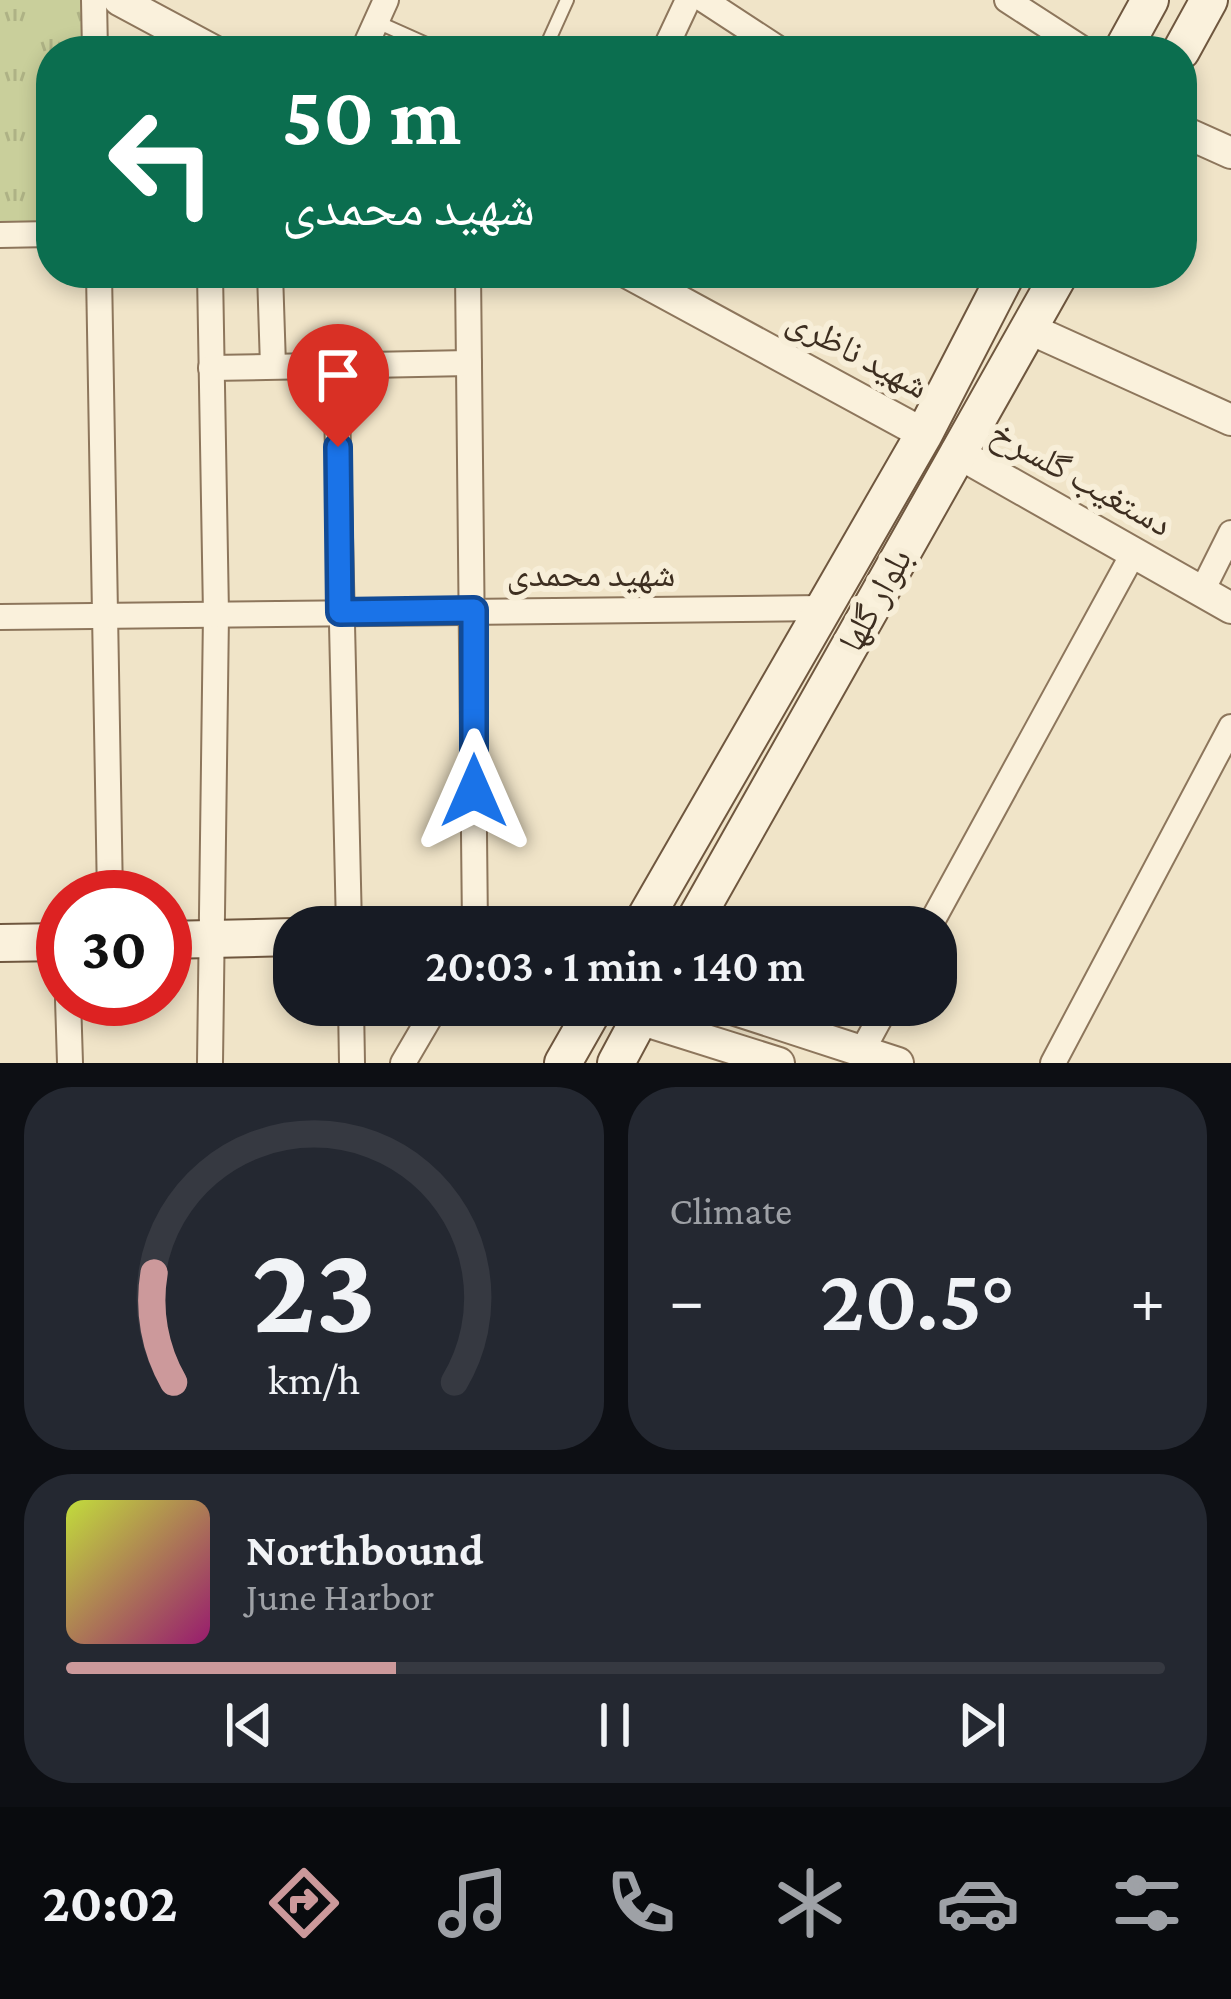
<!DOCTYPE html>
<html lang="en">
<head>
<meta charset="utf-8">
<style>
  body { margin:0; font-family:"Crimson Pro","Noto Naskh Arabic",serif; background:#242831; color:#f1f3f6; height:100vh; display:flex; flex-direction:column; font-size:45px; white-space:nowrap }
  * { box-sizing:border-box; margin:0 }
  p { font-size:39px; color:#9ea1a6 }
  .icon { flex:none; width:66px; height:66px; fill:none; stroke:currentColor; stroke-width:2; stroke-linecap:round; stroke-linejoin:round }
  .map { position:relative; height:1063px; overflow:hidden }
  .panel { display:flex; flex-direction:column; gap:24px; padding:24px; background:#0d0f14; flex:1 }
  .panel>* { flex:none }
  .banner { position:absolute; left:36px; top:36px; width:1161px; height:252px; border-radius:48px; box-shadow:0 6px 18px #0003; background:#0b6e4f; color:#fff; overflow:hidden }
  .speed { position:absolute; left:36px; top:870px; display:flex; gap:24px; font-size:60px; font-weight:700; text-align:center }
  .speed>* { display:grid; place-content:center; width:156px; height:156px; border-radius:50%; background:#171b24; box-shadow:0 6px 18px #0003; line-height:1 }
  .speed .limit { border:18px solid #d22; background:#fff; color:#111 }
  .pin { position:absolute; display:grid; place-items:center; width:102px; height:102px; color:#fff; margin:-123px -51px; border-radius:50% 50% 50% 0; rotate:-45deg; box-shadow:0 0 12px #0007 }
  .pin .icon { rotate:45deg }
  .me { position:absolute; width:132px; margin:-66px; rotate:0deg; stroke-linejoin:round; filter:drop-shadow(0 0 9px #0008) }
  .turn { display:flex; align-items:center; gap:42px; height:252px; padding:0 48px; font-size:54px }
  .turn .icon { width:156px; height:156px; stroke-width:2.5 }
  .turn b { display:block; font-size:84px; line-height:102px }
  .big { font-size:90px; font-weight:600; line-height:1.1 }
  .panel .widget { flex:1; display:flex; flex-direction:column; justify-content:center; gap:18px; min-width:0; padding:0 42px; border-radius:48px; background:#242831 }
  .panel .dial { align-items:center; gap:0 }
  .dial svg { height:312px; overflow:visible; fill:none; stroke:#363941; stroke-width:7; stroke-linecap:round; text-anchor:middle }
  .dial text { fill:#f1f3f6; stroke:none }
  .song { display:flex; align-items:center; gap:36px }
  .cover { width:144px; height:144px; border-radius:18px; background:linear-gradient(135deg,hsl(70 70% 55%),hsl(320 70% 35%)) }
  .played { height:12px; border-radius:6px; background:linear-gradient(90deg,#cc999b 30%,#363941 30%) }
  .keys { display:flex; justify-content:space-around; direction:ltr }
  .heat { display:flex; justify-content:space-between; align-items:center; font-size:66px; direction:ltr }
  .panel .tiles { flex:1; display:grid; gap:24px; grid-template-columns:1fr 1fr }
  .widget:last-child { grid-column:span 2 }
  .trip { position:absolute; left:273px; top:906px; width:684px; height:120px; border-radius:48px; background:#171b24; box-shadow:0 6px 18px #0003; font-weight:600; line-height:120px; text-align:center }
  .dock { display:flex; height:192px; justify-content:space-around; align-items:center; background:#090b0e; color:#9ea1a6 }
  .dock .icon { width:84px; height:84px }
  .dock .active { color:#cc999b }
  .dock b { font-size:54px; color:#f1f3f6 }
  .map>svg:first-child { display:block }
  .park { fill:url(#park-tufts) }
  .lines { fill:none; stroke-linecap:round; stroke-linejoin:round }
  .service-casing { stroke:#8d765c; stroke-width:16 }
  .minor-casing { stroke:#8d765c; stroke-width:28 }
  .tertiary-casing { stroke:#8d765c; stroke-width:34 }
  .secondary-casing { stroke:#6f573f; stroke-width:40 }
  .service { stroke:#faf1dc; stroke-width:12 }
  .minor { stroke:#faf1dc; stroke-width:24 }
  .tertiary { stroke:#faf1dc; stroke-width:30 }
  .secondary { stroke:#faf1dc; stroke-width:36 }
  .route-casing { stroke:#114b97; stroke-width:30 }
  .route { stroke:#1a73e8; stroke-width:21 }
  .labels { text-anchor:middle; dominant-baseline:central; stroke-width:12; stroke-linejoin:round; paint-order:stroke }
  .street-label { font-size:36px; fill:#3d2e20; stroke:#f7eed8 }
</style>
</head>
<body>
<div class="map">
<svg width="1231" height="1063" viewBox="0 0 1231 1063">
  <defs>
    <pattern id="park-tufts" width="24" height="20" patternUnits="userSpaceOnUse" patternTransform="scale(3)"><rect width="24" height="20" fill="#c9cf9b"/><path d="M3 7l-1-3M5 7V3M7 7l1-3M15 17l-1-3M17 17v-4M19 17l1-3" fill="none" stroke="#aeb285"/></pattern>
  </defs>
  <rect width="100%" height="100%" fill="#f0e4c8"/>
  <polygon class="park" points="0,0 86,0 87,51 51,51 51,226 0,226"/>
  <g class="lines">
    <defs>
      <g id="service">
        <polyline points="377,22 442,51"/>
        <polyline points="544,51 567,0"/>
      </g>
      <g id="minor">
        <polyline points="94,0 95,51"/>
        <polyline points="704,0 782,51"/>
        <polyline points="1007,0 1086,51"/>
        <polyline points="363,51 386,0"/>
        <polyline points="664,51 688,0"/>
        <polyline points="0,235 51,234"/>
        <polyline points="99,273 110,897"/>
        <polyline points="210,273 216,614 210,1063"/>
        <polyline points="270,273 273,366"/>
        <polyline points="468,273 475,927"/>
        <polyline points="336,365 349,927"/>
        <polyline points="211,368 469,363"/>
        <polyline points="1202,591 1231,533"/>
        <polyline points="0,617 822,608"/>
        <polyline points="929,927 1134,552"/>
        <polyline points="68,999 70,1063"/>
        <polyline points="351,1005 352,1063"/>
        <polyline points="861,1053 887,1005"/>
        <polyline points="403,1063 437,1005"/>
        <polyline points="1053,1063 1231,727"/>
      </g>
      <g id="tertiary">
        <polyline points="119,0 214,51"/>
        <polyline points="1182,131 1231,153"/>
        <polyline points="628,273 924,434"/>
        <polyline points="1030,329 1231,420"/>
        <polyline points="956,452 1231,608"/>
        <polyline points="720,1005 898,1063"/>
        <polyline points="639,1019 779,1063"/>
      </g>
      <g id="secondary">
        <polyline points="1122,51 1150,0"/>
        <polyline points="1181,51 1209,0"/>
        <polyline points="640,927 924,434 1007,273"/>
        <polyline points="691,927 1060,273"/>
        <polyline points="165,940 294,937"/>
        <polyline points="0,943 63,942"/>
        <polyline points="563,1063 596,1005"/>
        <polyline points="616,1063 647,1005"/>
      </g>
    </defs>
    <use href="#service" class="service-casing"/>
    <use href="#minor" class="minor-casing"/>
    <use href="#tertiary" class="tertiary-casing"/>
    <use href="#secondary" class="secondary-casing"/>
    <use href="#service" class="service"/>
    <use href="#minor" class="minor"/>
    <use href="#tertiary" class="tertiary"/>
    <use href="#secondary" class="secondary"/>
  </g>
  <g class="lines">
    <defs>
      <polyline id="route" points="338,447 340,612 474,610 474,791"/>
    </defs>
    <use href="#route" class="route-casing"/>
    <use href="#route" class="route"/>
  </g>
  <g class="labels">
    <g class="street-label">
      <text transform="translate(858 353) rotate(28)">شهید ناظری</text>
      <text transform="translate(1081 478) rotate(29)">دستغیب گلسرخ</text>
      <text x="591" y="574">شهید محمدی</text>
      <text transform="translate(875 600) rotate(-61)">بلوار گلها</text>
    </g>
  </g>
</svg>
<div class="speed"><div class="limit">30</div></div>
<div class="pin" style="left:338px;top:447px;background:#d93025"><svg class="icon" aria-label="arrive" viewBox="0 0 24 24"><path d="M6 21V4h12l-3 4 3 4H6"/></svg></div>
<svg class="me" style="left:474px;top:791px" viewBox="-20 -20 40 40"><path d="M0-17L14 15 0 8-14 15z" fill="#1a73e8" stroke="#fff" stroke-width="4"/></svg>
<div class="trip">20:03 · 1 min · 140 m</div>
<div class="banner">
<div class="turn"><svg class="icon" aria-label="left" viewBox="0 0 24 24"><path d="M17 20v-9H6M10 6l-5 5 5 5"/></svg><div><b>50 m</b>شهید محمدی</div></div>
</div>
</div>
<section class="panel">
<div class="tiles">
<div class="widget dial"><svg viewBox="0 0 100 80">
<path d="M14 69A42 42 0 1 1 86 69"/>
<path d="M14 69A42 42 0 0 1 9 41" stroke="#cc999b"/>
<text x="50" y="56" font-size="32" font-weight="700">23</text>
<text x="50" y="72" font-size="11">km/h</text>
</svg></div>
<div class="widget"><p>Climate</p>
<div class="heat"><a>−</a><b class="big">20.5°</b><a>+</a></div>
</div>
<div class="widget">
<div class="song"><i class="cover"></i><div><b>Northbound</b><p>June Harbor</p></div></div>
<div class="played"></div>
<div class="keys"><svg class="icon" aria-label="previous" viewBox="0 0 24 24"><path d="M18 5L8 12l10 7zM5 5v14"/></svg><svg class="icon" aria-label="pause" viewBox="0 0 24 24"><path d="M8 5v14M16 5v14"/></svg><svg class="icon" aria-label="next" viewBox="0 0 24 24"><path d="M6 5l10 7-10 7zM19 5v14"/></svg></div>
</div>
</div>
</section>
<nav class="dock">
<b>20:02</b>
<svg class="icon active" aria-label="directions" viewBox="0 0 24 24"><path d="M12 3l9 9-9 9-9-9zM9 14v-3h6M13 9l2 2-2 2"/></svg>
<svg class="icon" aria-label="music" viewBox="0 0 24 24"><path d="M9 18V5l10-2v13"/><circle cx="6" cy="18" r="3"/><circle cx="16" cy="16" r="3"/></svg>
<svg class="icon" aria-label="phone" viewBox="0 0 24 24"><path d="M5 4h4l2 5-3 2q2 4 5 5l2-3 5 2v4C11 20 4 13 5 4z"/></svg>
<svg class="icon" aria-label="climate" viewBox="0 0 24 24"><path d="M12 3v18M4 7l16 10M4 17L20 7"/></svg>
<svg class="icon" aria-label="car" viewBox="0 0 24 24"><path d="M5 17H2v-5l4-1 3-4h7l3 4 3 1v5h-3M9 17h6M6 11h13"/><circle cx="7" cy="17" r="2"/><circle cx="17" cy="17" r="2"/></svg>
<svg class="icon" aria-label="filters" viewBox="0 0 24 24"><path d="M4 7h16M4 17h16"/><circle cx="9" cy="7" r="2"/><circle cx="15" cy="17" r="2"/></svg>
</nav>
</body>
</html>
